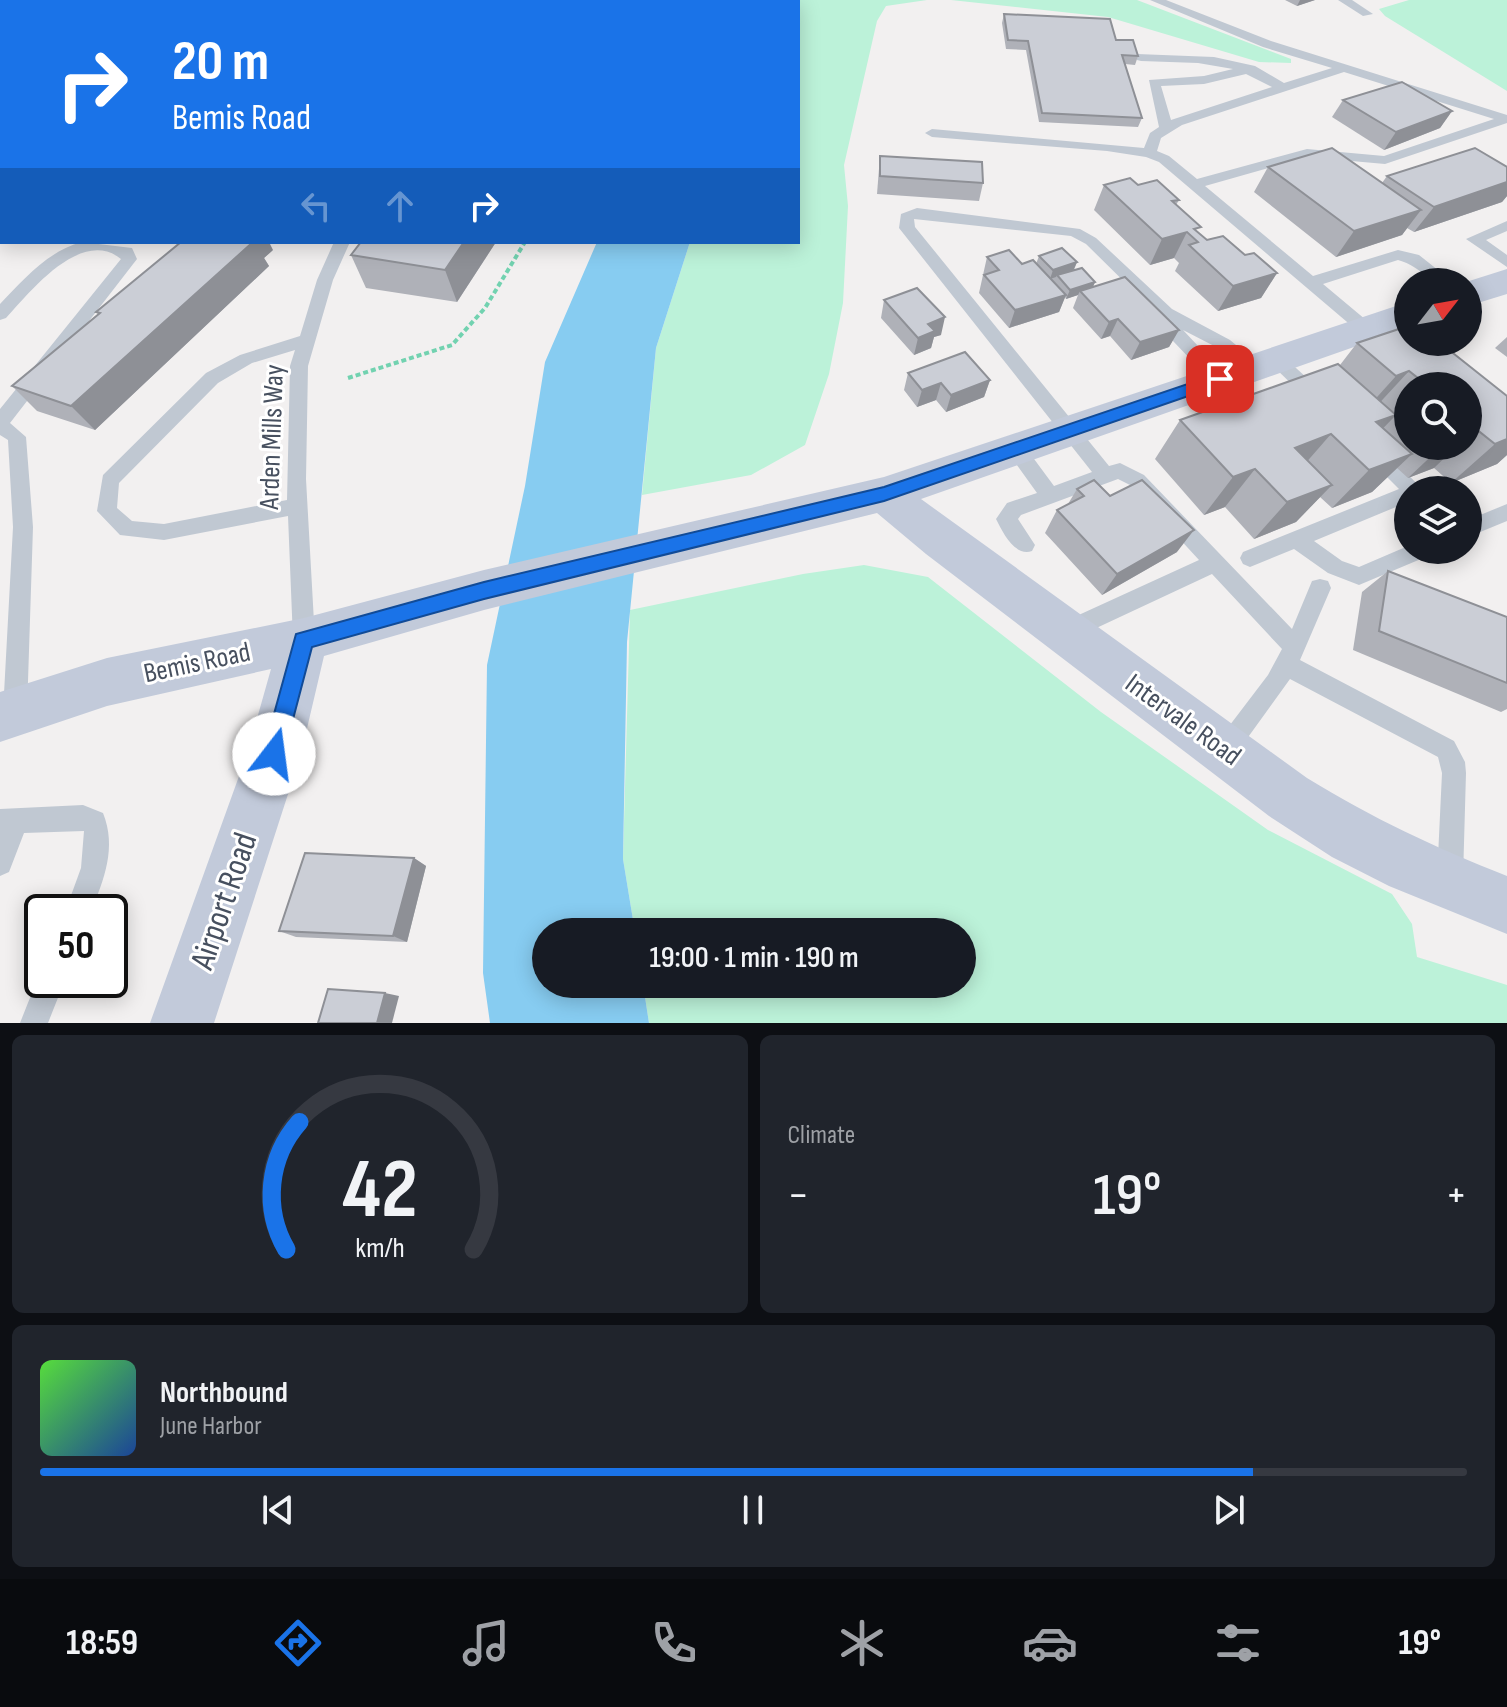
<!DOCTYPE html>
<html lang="en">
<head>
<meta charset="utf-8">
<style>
  body { margin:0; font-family:"Sofia Sans Condensed",sans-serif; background:#20242c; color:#f1f3f6; height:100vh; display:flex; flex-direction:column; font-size:30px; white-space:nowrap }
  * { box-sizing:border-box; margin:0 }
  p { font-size:26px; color:#9ea1a6 }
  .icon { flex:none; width:44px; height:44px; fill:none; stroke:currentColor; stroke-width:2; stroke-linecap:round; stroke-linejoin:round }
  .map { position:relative; height:1023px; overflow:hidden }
  .sheet { display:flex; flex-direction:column; gap:12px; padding:12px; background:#0d0f14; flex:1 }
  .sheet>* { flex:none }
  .top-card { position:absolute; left:0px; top:0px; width:800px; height:244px; box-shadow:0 4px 20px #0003; background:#1a73e8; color:#fff; overflow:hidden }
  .needle { width:52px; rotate:59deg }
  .tools { position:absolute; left:1394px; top:268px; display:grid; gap:16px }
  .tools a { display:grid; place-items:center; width:88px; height:88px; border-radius:50%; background:#171b24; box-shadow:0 4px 20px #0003; font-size:40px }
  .speed { position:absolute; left:24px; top:894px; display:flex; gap:16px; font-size:40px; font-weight:700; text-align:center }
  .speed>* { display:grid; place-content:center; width:104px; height:104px; border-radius:50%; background:#171b24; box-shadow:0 4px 20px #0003; line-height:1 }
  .speed .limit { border:4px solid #111; border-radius:12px; background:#fff; color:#111 }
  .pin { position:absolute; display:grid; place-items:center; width:68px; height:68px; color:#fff; margin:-34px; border-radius:16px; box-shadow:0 4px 12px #0006 }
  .me { position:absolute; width:88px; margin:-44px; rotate:15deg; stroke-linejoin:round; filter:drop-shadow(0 0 6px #0008) }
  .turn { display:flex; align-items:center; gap:28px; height:168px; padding:0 40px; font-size:36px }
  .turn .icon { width:104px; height:104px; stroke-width:2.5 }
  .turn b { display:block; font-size:56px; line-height:68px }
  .lanes { display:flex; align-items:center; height:76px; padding:0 40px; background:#0003; justify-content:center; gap:40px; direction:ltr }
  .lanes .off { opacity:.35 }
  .big { font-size:60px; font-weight:600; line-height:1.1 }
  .sheet .widget { flex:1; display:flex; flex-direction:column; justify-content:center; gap:12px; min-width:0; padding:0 28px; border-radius:12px; background:#20242c }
  .sheet .dial { align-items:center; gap:0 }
  .dial svg { height:208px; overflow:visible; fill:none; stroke:#363941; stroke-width:7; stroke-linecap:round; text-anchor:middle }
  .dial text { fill:#f1f3f6; stroke:none }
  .song { display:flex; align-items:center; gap:24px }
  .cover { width:96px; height:96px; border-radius:12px; background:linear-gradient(135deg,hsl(110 70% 55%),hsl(220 70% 35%)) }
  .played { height:8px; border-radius:4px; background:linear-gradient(90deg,#1a73e8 85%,#363941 85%) }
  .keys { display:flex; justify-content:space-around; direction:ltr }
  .heat { display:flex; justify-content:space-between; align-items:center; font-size:44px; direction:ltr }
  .sheet .tiles { flex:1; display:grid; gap:12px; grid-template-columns:1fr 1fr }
  .widget:last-child { grid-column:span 2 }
  .trip { position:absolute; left:532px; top:918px; width:444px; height:80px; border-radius:40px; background:#171b24; box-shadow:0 4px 20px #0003; font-weight:600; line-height:80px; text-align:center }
  .menu { display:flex; height:128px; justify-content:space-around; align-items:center; background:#090b0e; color:#9ea1a6 }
  .menu .icon { width:56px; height:56px }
  .menu .selected { color:#1a73e8 }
  .menu b { font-size:36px; color:#f1f3f6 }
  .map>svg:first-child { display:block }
  .green { fill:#bcf2d9 }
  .water { fill:#87ccf1 }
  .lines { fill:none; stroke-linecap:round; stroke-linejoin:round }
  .path-far1 { stroke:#72d2b0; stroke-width:3; stroke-dasharray:4 3; stroke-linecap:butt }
  .path { stroke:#72d2b0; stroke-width:4; stroke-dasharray:5 3; stroke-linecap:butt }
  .service { fill:#c0c8d2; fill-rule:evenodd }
  .secondary { fill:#c2cada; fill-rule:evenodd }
  .wall { fill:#afb1b8; fill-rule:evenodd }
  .shaded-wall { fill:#8e9096 }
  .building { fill:#cbced6; stroke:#8e9096; stroke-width:2 }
  .route { fill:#1a73e8; stroke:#114b97; stroke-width:2 }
  .labels { text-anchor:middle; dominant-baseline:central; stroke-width:6; stroke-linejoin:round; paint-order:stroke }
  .street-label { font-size:28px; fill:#47505f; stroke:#fff }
  .near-street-label { font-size:34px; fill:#47505f; stroke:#fff }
</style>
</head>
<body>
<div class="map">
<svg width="1507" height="1023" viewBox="0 0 1507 1023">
  <rect width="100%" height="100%" fill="#f2f0f0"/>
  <g class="green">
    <polygon points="756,0 927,0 886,6 877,21 844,165 848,206 843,303 829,374 805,445 751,475 642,495 656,348 690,242 798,242 798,2"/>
    <polygon points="951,0 1137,0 1291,59 1291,63 1259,62 1108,17"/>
    <polygon points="1409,0 1507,0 1507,91 1385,16 1379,9"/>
    <polygon points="864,565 928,577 1101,712 1268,830 1392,894 1412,924 1417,957 1507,985 1507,1023 649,1023 643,984 962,984 962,932 635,932 623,859 630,610 803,574"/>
  </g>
  <polygon class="water" points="597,242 690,242 656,348 627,642 623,859 635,932 546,932 546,984 643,984 649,1023 490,1023 483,973 487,665 525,486 545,362"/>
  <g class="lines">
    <polyline class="path-far1" points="253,2 258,0"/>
    <polyline class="path" points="348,378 452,345 485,308 525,242"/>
    <g class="service">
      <polygon points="125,0 141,0 143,2 127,2"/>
      <rect x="467" y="0" width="12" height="2"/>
      <path d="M1150 0H1166L1271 41 1507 115V123L1385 164 1307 157 1205 186 1313 276 1398 250 1419 255 1453 282C1421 282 1424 267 1398 260L1323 284 1372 325 1374 329 1372 333H1360L1159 162 1146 157 1107 151 932 137 925 133 932 129 1144 148 1150 133 1159 127 1149 80 1204 76 1233 69 1198 63 1141 61 1137 60V54L1214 57 1255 66 1284 83 1332 68 1263 47ZM1344 72 1494 119 1384 156 1307 149 1197 179 1169 156 1157 151 1161 138 1182 125ZM1246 74 1272 87 1171 120 1161 86 1204 84Z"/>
      <polygon points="1338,0 1352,0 1373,14 1363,16"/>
      <path d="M917 208 1080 229 1096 238 1172 309 1230 340 1259 364 1262 368 1259 372H1247L1218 348 1183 330 1229 379 1226 384H1214L1173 341 1159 316 1086 244 1071 236 914 219 915 227 1109 466 1120 463 1144 475 1292 629 1312 581 1320 579 1328 581 1331 588 1300 660 1454 741 1465 762 1466 773 1463 878 1459 887 1450 891 1441 887 1437 878 1442 773 1438 757 1290 679 1233 758 1225 762 1217 758 1213 750 1217 742 1268 675 1282 649 1212 574 1075 638 1067 641 1059 638 1056 631 1059 624 1199 560 1130 485 1118 479 1021 515 1018 519 1035 545 1032 551C1015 557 1003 533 996 519L1007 503 1037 493 1009 454 1007 449 1009 444H1023L1054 486 1092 472 899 228 901 214Z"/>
      <polygon points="1507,221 1507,231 1486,240 1507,255 1507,267 1466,239"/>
      <path d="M82 242 132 248 137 259 10 423 26 437 33 527 27 712 23 720 15 723 7 720 3 712 13 527 8 440 0 435V409L121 259C81 227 30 292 6 318L0 320V304C24 279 48 251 82 242Z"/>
      <path d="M334 242H350L333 280 308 366 306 479 315 640 312 647 304 650 296 647 293 640 288 516 164 540 120 535 97 511 103 475 206 373 240 355 300 336 317 280ZM295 350 290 366 287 500 164 524 132 521 117 508 119 483 218 383 252 363Z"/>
      <polygon points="1277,354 1283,356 1321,391 1324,396 1321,401 1309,401 1271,364 1268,360"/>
      <polygon points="1376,447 1383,449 1423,490 1408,490 1408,502 1314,541 1342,561 1359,567 1408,546 1408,550 1431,550 1428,556 1359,585 1328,573 1294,549 1250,567 1243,564 1240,558 1243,552 1399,489 1369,459 1366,454 1369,449"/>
      <polygon points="1507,504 1507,521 1468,537 1468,520"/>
      <path d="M83 805 103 813C117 848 104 879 91 912H65L81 868 84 831 24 833 9 872 0 876V809Z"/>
      <polygon points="41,970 42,980 65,980 48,1023 20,1023"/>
    </g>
    <g class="secondary">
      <polygon points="1507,269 1507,294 1468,306 1466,282"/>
      <path d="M1408 302V328L921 499 1307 778C1374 819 1434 847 1507 876V934L1389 886 1332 857 1269 816 926 554 877 513 484 610 324 656 301 754 214 1023H150L247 754 271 669 107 706 0 742V692L107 658 304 618 484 570 884 477Z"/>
    </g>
  </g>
  <g class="wall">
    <polygon points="1285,0 1315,0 1297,6"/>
    <polygon points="1004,14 1116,40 1138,56 1135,65 1125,64 1142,118 1138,127 1039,122 1026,50 1006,49 1002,23"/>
    <polygon points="1343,100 1452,111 1440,128 1384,150 1332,117"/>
    <polygon points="880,156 983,183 979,201 877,194"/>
    <polygon points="1268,167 1382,183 1387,176 1507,167 1507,196 1502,202 1414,232 1407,228 1402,235 1336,257 1254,192"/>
    <polygon points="1104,185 1138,185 1179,200 1176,205 1198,233 1207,240 1245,255 1277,273 1261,298 1218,311 1175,271 1179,263 1174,258 1150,265 1094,210"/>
    <polygon points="361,242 496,242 457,302 366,288 351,255"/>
    <polygon points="273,250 264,258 269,266 95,430 37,411 12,386 98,314 96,312"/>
    <polygon points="1039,256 1077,262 1074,270 1095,282 1093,287 1179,330 1169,347 1131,360 1110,336 1101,339 1073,308 1078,295 1066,299 1065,297 1059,312 1009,328 979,293 987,257 1022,264 1036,264"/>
    <polygon points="884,300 941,335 934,337 931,348 914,355 881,318"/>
    <polygon points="1507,337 1507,357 1495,348"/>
    <path d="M1357 343 1507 396V455L1497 464 1451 483 1434 468 1408 478 1397 468 1372 492 1332 508 1320 497 1296 522 1254 539 1225 507 1204 515 1155 459 1180 420 1340 365ZM1408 386H1468V446H1408Z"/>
    <polygon points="908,373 990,380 984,397 946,412 936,400 917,407 904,390"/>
    <polygon points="1077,489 1177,552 1102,595 1045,533 1057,510 1068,504"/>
    <polygon points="1388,571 1507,617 1507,709 1501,712 1353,650 1362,592"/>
    <polygon points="414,858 426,866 407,942 296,937 279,931"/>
  </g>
  <g class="shaded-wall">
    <polygon points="1300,0 1315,0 1297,6"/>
    <polygon points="1452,111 1440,128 1384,150 1396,132"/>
    <polygon points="1507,182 1507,196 1502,202 1414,232 1434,207"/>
    <polygon points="1421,210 1402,235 1336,257 1354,231"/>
    <polygon points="1187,232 1174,258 1150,265 1162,239"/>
    <polygon points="245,242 269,242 273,250 264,258 269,266 95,430 71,406"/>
    <polygon points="464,242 496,242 457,302 445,270"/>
    <polygon points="1077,262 1073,271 1057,275 1056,277 1050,279 1053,270"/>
    <polygon points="1277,273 1261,298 1218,311 1233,286"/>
    <polygon points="1095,282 1091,291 1080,291 1078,295 1066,299 1070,290"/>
    <polygon points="1066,295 1059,312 1009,328 1015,310"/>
    <polygon points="945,317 941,335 934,337 931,348 914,355 918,338 928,324"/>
    <polygon points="1118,319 1110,336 1101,339 1109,322"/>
    <polygon points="1179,330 1169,347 1131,360 1140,342"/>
    <polygon points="1409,371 1372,411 1360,416 1396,376"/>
    <polygon points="990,380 984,397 946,412 951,395"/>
    <polygon points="941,383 936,400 917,407 922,390"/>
    <polygon points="1396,415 1358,454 1376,422"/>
    <polygon points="1331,434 1297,473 1295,448"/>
    <polygon points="1507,439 1507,455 1497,464 1451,483 1495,444"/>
    <polygon points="1442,446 1457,446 1434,468 1408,478"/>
    <polygon points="1412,454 1372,492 1332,508 1369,470"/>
    <polygon points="1255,469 1225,507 1204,515 1233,477"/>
    <polygon points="1332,485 1296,522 1254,539 1287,502"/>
    <polygon points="1194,530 1177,552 1102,595 1117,574"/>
    <polygon points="414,858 426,866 407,942 393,936"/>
    <polygon points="385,993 399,996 392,1023 377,1023"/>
  </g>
  <g class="building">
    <polygon points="1004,14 1110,19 1116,40 1133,40 1138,56 1122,55 1142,118 1042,113 1028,41 1008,40"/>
    <polygon points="1402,82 1452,111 1396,132 1343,100"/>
    <polygon points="1332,148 1421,210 1354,231 1268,167"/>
    <polygon points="1475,148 1507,167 1507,182 1434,207 1387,176"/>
    <polygon points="880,156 982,162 983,183 880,176"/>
    <polygon points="1130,178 1138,185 1157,180 1179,200 1172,201 1201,227 1194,229 1207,240 1223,236 1245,255 1254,253 1277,273 1233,286 1189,245 1198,242 1187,232 1162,239 1104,185"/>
    <polygon points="181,242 253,242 71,406 12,386 100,313 96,312"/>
    <polygon points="361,242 464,242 445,270 351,255"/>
    <polygon points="1062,248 1077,262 1053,270 1039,256"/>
    <polygon points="1009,250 1022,264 1033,260 1066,295 1015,310 984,275 999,270 987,257"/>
    <polygon points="1082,268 1095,282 1070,290 1057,275"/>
    <polygon points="1125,277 1179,330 1140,342 1118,319 1109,322 1080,291"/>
    <polygon points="917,288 945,317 928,324 935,331 918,338 884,300"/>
    <polygon points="1408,326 1408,342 1439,342 1507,396 1507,439 1495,444 1476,429 1468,432 1468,386 1428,386 1409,371 1396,376 1357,343"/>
    <polygon points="965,352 990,380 951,395 941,383 922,390 908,373"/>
    <polygon points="1338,364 1396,415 1376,422 1412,454 1369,470 1331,434 1295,448 1332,485 1287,502 1255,469 1233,477 1180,420"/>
    <polygon points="1094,480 1110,496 1142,480 1194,530 1117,574 1057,510 1084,496 1077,489"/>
    <polygon points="1388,571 1507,617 1507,683 1379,631"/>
    <polygon points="305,853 414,858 393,936 279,931"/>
    <polygon points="328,989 385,993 377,1023 318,1023"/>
  </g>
  <polygon class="route" points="1220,373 1226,375 1226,383 884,501 484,599 312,647 282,761 274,765 266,761 263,754 296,634 484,582 884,487"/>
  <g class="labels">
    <g class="street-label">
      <text transform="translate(272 437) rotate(-88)">Arden Mills Way</text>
      <text transform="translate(197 663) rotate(-12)">Bemis Road</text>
      <text transform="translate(1183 720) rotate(36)">Intervale Road</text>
    </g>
    <g class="near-street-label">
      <text transform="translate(224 901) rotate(-71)">Airport Road</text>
    </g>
  </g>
</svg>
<div class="tools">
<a><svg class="needle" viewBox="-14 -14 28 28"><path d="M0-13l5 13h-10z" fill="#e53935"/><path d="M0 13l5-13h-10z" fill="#9ea1a6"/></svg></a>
<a><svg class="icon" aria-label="search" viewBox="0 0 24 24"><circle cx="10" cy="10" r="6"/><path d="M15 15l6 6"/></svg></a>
<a><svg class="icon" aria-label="layers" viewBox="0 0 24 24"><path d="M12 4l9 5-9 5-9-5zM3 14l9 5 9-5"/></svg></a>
</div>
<div class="speed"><div class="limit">50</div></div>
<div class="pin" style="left:1220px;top:379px;background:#d93025"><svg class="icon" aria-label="arrive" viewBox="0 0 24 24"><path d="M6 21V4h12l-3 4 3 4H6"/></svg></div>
<svg class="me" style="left:274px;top:754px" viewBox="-20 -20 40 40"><circle r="19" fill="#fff"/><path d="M0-13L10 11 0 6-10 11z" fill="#1a73e8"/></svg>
<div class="trip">19:00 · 1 min · 190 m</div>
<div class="top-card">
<div class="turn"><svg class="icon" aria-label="right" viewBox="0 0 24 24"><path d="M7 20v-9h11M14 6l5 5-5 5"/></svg><div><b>20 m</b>Bemis Road</div></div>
<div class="lanes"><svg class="icon off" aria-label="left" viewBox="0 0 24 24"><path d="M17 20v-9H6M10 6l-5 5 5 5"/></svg><svg class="icon off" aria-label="ahead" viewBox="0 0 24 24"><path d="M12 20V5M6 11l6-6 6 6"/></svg><svg class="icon" aria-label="right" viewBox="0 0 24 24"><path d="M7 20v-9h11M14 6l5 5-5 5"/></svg></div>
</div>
</div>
<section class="sheet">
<div class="tiles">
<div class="widget dial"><svg viewBox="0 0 100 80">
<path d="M14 69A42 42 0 1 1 86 69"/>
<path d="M14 69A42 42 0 0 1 19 20" stroke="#1a73e8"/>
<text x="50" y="56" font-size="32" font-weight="700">42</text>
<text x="50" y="72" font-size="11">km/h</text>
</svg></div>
<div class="widget"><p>Climate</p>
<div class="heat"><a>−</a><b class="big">19°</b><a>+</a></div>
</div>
<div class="widget">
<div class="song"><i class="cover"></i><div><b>Northbound</b><p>June Harbor</p></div></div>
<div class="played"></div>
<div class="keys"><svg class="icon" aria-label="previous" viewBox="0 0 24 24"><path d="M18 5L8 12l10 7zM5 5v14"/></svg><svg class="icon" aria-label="pause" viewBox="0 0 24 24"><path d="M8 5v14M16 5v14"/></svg><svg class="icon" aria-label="next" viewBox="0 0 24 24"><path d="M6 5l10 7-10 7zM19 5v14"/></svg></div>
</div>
</div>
</section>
<nav class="menu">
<b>18:59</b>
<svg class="icon selected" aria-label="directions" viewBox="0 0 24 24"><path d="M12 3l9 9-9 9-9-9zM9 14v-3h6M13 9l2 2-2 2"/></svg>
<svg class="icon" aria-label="music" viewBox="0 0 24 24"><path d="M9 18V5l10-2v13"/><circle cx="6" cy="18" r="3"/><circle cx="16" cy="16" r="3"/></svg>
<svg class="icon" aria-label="phone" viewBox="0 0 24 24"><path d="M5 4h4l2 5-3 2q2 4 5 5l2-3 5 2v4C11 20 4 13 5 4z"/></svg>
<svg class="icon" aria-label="climate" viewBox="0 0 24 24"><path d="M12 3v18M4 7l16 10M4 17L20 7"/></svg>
<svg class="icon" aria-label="car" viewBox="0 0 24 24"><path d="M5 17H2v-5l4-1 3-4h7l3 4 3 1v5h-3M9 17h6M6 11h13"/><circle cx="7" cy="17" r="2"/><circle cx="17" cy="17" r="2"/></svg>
<svg class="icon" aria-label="filters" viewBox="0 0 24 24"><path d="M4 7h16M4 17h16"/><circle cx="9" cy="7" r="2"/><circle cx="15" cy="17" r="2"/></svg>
<b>19°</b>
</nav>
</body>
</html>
